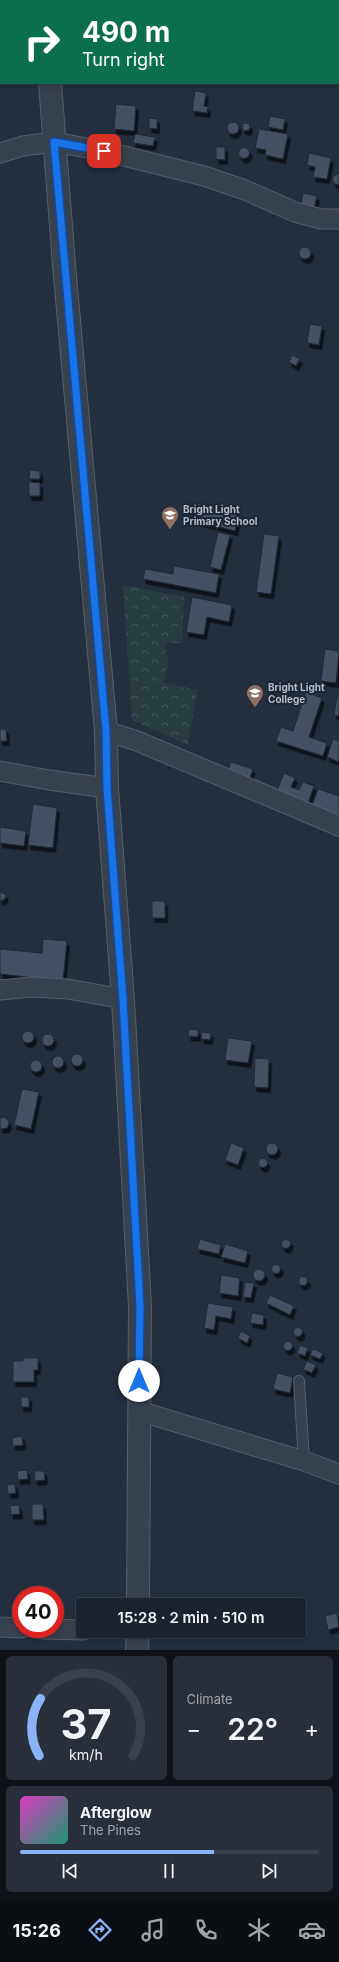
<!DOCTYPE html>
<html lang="en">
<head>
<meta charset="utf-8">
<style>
  body { margin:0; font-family:Inter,sans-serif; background:#282f3a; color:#f1f3f6; height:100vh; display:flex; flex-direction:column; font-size:15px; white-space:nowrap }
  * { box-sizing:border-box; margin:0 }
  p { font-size:13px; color:#a0a4aa }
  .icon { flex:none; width:22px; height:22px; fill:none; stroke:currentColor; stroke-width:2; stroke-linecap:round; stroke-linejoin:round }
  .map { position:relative; height:1650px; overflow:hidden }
  .sheet { display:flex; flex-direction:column; gap:6px; padding:6px; background:#0f1319; flex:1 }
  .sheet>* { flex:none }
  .hud { position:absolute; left:0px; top:0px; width:339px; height:84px; box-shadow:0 2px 6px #0003,0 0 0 1px #39404a; background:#0b6e4f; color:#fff; overflow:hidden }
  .speed { position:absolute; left:12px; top:1586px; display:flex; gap:8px; font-size:20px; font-weight:700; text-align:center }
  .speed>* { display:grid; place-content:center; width:52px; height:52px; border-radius:50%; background:#1b232e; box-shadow:0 2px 6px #0003,0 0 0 1px #39404a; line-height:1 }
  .speed .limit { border:6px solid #d22; background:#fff; color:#111 }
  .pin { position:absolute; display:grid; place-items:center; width:34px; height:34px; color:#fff; margin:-17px; border-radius:8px; box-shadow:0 2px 6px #0006 }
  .me { position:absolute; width:44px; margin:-22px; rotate:0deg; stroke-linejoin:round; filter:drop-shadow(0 0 3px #0008) }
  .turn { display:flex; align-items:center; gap:14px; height:84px; padding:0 16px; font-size:18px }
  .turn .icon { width:52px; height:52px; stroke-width:2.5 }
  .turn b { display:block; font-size:28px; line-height:34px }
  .big { font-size:30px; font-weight:600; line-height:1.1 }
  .sheet .tile { flex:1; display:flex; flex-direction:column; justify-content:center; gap:6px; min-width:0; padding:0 14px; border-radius:6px; background:#282f3a }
  .sheet .dial { align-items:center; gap:0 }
  .dial svg { height:104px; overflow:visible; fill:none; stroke:#39404a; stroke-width:7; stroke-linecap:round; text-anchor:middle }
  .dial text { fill:#f1f3f6; stroke:none }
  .song { display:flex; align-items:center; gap:12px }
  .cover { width:48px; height:48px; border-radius:6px; background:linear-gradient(135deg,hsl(310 70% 55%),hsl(160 70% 35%)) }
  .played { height:4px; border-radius:2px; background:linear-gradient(90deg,#8ab4f8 65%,#39404a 65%) }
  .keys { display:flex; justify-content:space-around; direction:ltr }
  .heat { display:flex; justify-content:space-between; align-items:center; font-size:22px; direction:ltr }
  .sheet .tiles { flex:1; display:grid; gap:6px; grid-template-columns:1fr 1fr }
  .tile:last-child { grid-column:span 2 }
  .trip { position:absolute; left:76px; top:1598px; width:230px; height:40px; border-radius:4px; background:#1b232e; box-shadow:0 2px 6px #0003,0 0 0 1px #39404a; font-weight:600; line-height:40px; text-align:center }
  .tabs { display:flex; height:64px; justify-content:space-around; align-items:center; background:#0b0e12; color:#a0a4aa }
  .tabs .icon { width:28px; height:28px }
  .tabs .on { color:#8ab4f8 }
  .tabs b { font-size:18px; color:#f1f3f6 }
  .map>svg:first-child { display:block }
  .forest { fill:url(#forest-crowns) }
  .building { fill:#455162; stroke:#1f2835; filter:url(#shadow) }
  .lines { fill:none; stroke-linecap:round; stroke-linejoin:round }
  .service-casing { stroke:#565f6c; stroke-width:12 }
  .minor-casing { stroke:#565f6c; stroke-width:21 }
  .tertiary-casing { stroke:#565f6c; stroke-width:24 }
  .service { stroke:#38414e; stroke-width:10 }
  .minor { stroke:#38414e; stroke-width:19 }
  .tertiary { stroke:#38414e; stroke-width:22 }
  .route-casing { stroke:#114b97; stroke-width:10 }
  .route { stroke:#1a73e8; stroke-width:7 }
  .labels { text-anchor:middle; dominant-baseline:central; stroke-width:4; stroke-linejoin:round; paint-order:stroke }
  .poi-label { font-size:10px; font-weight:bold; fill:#b4bcc9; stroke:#1d2633; text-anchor:start }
</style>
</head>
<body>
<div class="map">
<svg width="339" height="1650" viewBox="0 0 339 1650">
  <defs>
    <pattern id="forest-crowns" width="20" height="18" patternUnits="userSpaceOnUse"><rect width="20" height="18" fill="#263c3f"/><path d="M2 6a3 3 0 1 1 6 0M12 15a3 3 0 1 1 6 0" fill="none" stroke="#435659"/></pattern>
    <filter id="shadow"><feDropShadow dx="2.5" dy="4.5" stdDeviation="0" flood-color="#0009"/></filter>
  </defs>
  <rect width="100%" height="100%" fill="#242f3e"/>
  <polygon class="forest" points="123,585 184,597 182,643 165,643 168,661 164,683 197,690 188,745 132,720"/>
  <g class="building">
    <polygon points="195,91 206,93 204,106 208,107 207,113 192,111"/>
    <polygon points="116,104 136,106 134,131 114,129"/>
    <polygon points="270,116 285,119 283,130 268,127"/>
    <polygon points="149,118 157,119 157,129 149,128"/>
    <circle cx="233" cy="128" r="6"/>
    <circle cx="246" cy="127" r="4"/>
    <polygon points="259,129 288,134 283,159 265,155 266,150 255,148"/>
    <polygon points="135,134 155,137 153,146 133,143"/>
    <polygon points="216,147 225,147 225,160 216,159"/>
    <circle cx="244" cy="153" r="5.5"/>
    <polygon points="309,153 331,158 327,179 313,177 315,167 307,165"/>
    <polygon points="337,174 339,174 339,185 335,184 333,181 333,177"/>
    <polygon points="303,193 317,196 313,213 300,210"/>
    <circle cx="305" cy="253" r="6"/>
    <polygon points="310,324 322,326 319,345 307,343"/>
    <polygon points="292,355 300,359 296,366 289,362"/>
    <polygon points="30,470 40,471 40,479 29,479"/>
    <polygon points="29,482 40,483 40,496 29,496"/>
    <polygon points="196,503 239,514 235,531 192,520"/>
    <polygon points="218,532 230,535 221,570 210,567"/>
    <polygon points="264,534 279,536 271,594 256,592"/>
    <polygon points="174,566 219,574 216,593 143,579 145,569 173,574"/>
    <polygon points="192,597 232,605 229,622 207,617 204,635 186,632"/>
    <polygon points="325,649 339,651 336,683 321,681"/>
    <polygon points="306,692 322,698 309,737 327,743 323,756 276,741 281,727 293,731"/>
    <polygon points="337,697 339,697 339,716 334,715"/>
    <polygon points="0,729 6,729 7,741 0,741"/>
    <polygon points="333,739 339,741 339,762 327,757"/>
    <polygon points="231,762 253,769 249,781 227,774"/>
    <polygon points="284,773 295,778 291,787 299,790 303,782 314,786 307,806 276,793"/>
    <polygon points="318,789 339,796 339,818 311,808"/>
    <polygon points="33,804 57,808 53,848 28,845"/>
    <polygon points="0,827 26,831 24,846 0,843"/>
    <polygon points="0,892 5,894 6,897 4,900 0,901"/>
    <rect x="152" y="901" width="13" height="17"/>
    <polygon points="43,939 67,941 63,981 0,974 0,949 42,953"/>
    <polygon points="189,1029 198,1030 198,1037 188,1036"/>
    <circle cx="28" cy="1037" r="6"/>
    <polygon points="202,1032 211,1033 210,1040 201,1039"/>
    <circle cx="48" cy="1040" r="6"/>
    <polygon points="228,1038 252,1041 248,1063 225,1060"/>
    <circle cx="77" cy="1060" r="6"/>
    <circle cx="58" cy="1062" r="6"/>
    <polygon points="255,1058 269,1059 268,1088 254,1087"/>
    <circle cx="36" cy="1066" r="6"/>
    <polygon points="22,1089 39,1092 31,1129 14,1125"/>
    <polygon points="4,1117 8,1120 9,1124 7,1128 2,1129 0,1128 0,1118"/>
    <circle cx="272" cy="1149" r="6"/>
    <polygon points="231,1143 244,1148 238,1165 225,1160"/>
    <circle cx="263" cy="1163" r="4.5"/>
    <polygon points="200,1239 221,1245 219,1254 197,1249"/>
    <circle cx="286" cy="1244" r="4.5"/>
    <polygon points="225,1244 248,1251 245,1263 221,1257"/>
    <circle cx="276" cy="1269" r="4.5"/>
    <circle cx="259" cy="1275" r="6"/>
    <polygon points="221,1275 240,1278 238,1296 219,1293"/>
    <circle cx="303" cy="1281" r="4.5"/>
    <polygon points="245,1282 254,1283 251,1298 243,1297"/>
    <polygon points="270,1295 294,1306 290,1315 266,1303"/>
    <polygon points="208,1303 233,1307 231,1319 216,1316 214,1330 204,1328"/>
    <polygon points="252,1313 264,1315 263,1325 250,1323"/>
    <circle cx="298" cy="1332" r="4.5"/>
    <polygon points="241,1331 250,1336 247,1343 238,1338"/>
    <circle cx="288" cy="1346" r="4.5"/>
    <polygon points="300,1345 308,1348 305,1356 297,1353"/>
    <polygon points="313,1349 323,1353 320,1359 310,1355"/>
    <polygon points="23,1358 38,1358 38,1370 34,1370 34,1382 13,1382 13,1361 23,1361"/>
    <polygon points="307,1361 316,1365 312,1373 303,1369"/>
    <polygon points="277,1373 293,1377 290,1393 273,1389"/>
    <rect x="21" y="1397" width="8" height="10"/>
    <polygon points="22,1436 23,1445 13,1446 12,1438"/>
    <polygon points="27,1470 28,1479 18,1480 17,1471"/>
    <polygon points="34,1471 44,1471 45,1480 35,1481"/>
    <polygon points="15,1484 16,1493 8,1494 7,1485"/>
    <polygon points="32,1504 43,1504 44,1520 32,1520"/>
    <polygon points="19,1505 20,1514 11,1515 10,1506"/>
    <polygon points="337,1613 339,1627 328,1630 325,1616"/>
  </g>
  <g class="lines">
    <defs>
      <polyline id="service" points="299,1381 304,1461"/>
      <g id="minor">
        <polyline points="0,153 23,146 54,142 104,151 204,176 245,190 295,212 321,219 339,219"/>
        <polyline points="106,731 137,741 339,826"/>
        <polyline points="0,771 49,780 107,788"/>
        <polyline points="0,990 32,987 68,989 123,999"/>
        <polyline points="139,1411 304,1461 339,1474"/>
        <polyline points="0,1627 21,1628"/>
        <polyline points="43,1629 83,1630"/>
      </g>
      <g id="tertiary">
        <polyline points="45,0 45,1"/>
        <polyline points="50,83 64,265 106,731 107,788 123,999 140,1306 138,1605"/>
        <polyline points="137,1650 138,1631"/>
      </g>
    </defs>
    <use href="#service" class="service-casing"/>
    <use href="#minor" class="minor-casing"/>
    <use href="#tertiary" class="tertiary-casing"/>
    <use href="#service" class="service"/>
    <use href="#minor" class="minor"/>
    <use href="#tertiary" class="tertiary"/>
  </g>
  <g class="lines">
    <defs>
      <polyline id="route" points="104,151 54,142 106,731 107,788 123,1000 140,1306 139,1381"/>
    </defs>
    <use href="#route" class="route-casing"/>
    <use href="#route" class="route"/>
  </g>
  <defs>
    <symbol id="school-pin" viewBox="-11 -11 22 30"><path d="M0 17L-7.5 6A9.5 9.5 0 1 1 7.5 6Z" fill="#8d6e63" stroke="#1d2633"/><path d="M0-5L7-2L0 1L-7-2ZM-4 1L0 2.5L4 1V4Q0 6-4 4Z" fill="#fff"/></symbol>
  </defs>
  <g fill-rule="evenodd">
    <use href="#school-pin" x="160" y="505" width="20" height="27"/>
    <use href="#school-pin" x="245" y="683" width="20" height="27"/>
  </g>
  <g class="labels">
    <g class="poi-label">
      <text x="183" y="509">Bright Light<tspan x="183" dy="12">Primary School</tspan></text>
      <text x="268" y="687">Bright Light<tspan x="268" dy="12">College</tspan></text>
    </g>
  </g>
</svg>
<div class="speed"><div class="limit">40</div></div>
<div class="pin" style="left:104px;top:151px;background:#d93025"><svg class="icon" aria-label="arrive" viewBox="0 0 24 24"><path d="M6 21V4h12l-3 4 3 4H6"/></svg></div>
<svg class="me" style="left:139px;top:1381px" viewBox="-20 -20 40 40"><circle r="19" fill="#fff"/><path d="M0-13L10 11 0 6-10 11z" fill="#1a73e8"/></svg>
<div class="trip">15:28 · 2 min · 510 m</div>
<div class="hud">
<div class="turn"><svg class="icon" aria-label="right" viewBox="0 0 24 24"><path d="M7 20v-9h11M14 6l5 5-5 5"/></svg><div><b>490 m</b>Turn right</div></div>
</div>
</div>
<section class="sheet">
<div class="tiles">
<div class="tile dial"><svg viewBox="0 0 100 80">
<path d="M14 69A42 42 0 1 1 86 69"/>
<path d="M14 69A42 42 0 0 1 15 25" stroke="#8ab4f8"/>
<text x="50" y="56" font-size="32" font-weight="700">37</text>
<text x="50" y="72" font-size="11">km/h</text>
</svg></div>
<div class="tile"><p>Climate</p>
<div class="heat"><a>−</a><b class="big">22°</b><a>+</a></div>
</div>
<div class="tile">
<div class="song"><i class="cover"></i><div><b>Afterglow</b><p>The Pines</p></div></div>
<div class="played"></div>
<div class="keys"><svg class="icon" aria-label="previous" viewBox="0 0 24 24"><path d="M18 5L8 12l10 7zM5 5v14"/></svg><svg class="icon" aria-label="pause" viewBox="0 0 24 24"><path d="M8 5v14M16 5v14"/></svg><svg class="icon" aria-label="next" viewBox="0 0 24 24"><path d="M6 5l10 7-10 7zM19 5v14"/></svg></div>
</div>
</div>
</section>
<nav class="tabs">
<b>15:26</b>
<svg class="icon on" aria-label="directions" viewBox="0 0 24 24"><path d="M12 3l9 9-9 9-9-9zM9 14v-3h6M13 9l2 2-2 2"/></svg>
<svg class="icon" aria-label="music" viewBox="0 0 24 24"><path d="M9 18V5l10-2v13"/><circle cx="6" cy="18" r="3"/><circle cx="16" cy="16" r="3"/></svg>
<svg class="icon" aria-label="phone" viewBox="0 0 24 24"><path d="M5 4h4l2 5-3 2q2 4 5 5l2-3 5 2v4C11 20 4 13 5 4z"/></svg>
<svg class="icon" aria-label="climate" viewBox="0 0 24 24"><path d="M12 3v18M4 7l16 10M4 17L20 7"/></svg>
<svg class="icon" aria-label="car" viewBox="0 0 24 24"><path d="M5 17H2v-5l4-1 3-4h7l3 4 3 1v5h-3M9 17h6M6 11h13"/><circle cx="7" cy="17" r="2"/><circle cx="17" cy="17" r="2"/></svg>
</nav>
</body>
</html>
